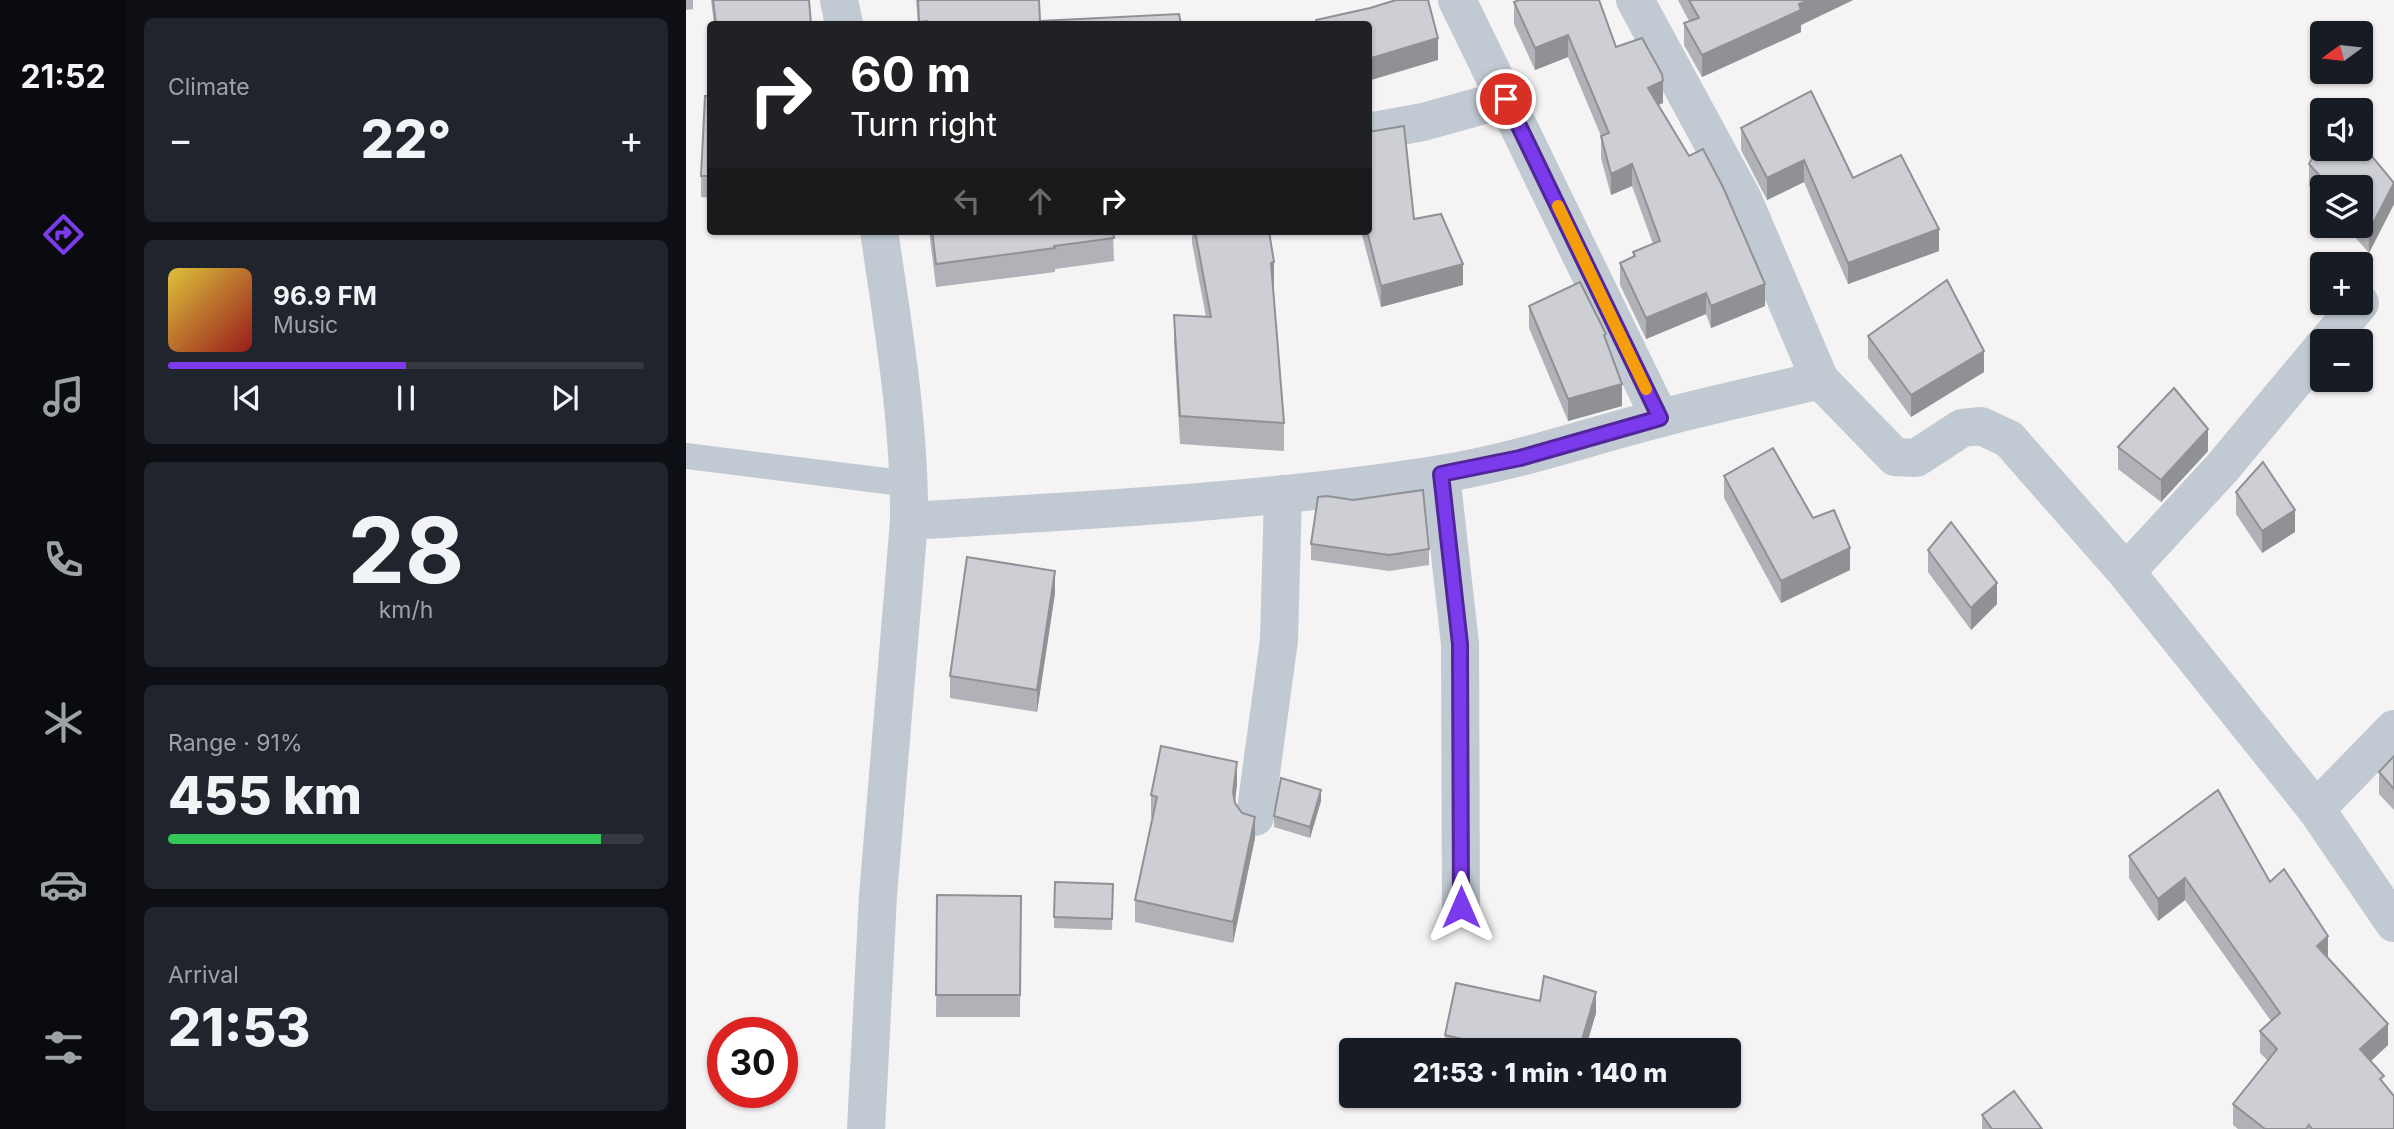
<!DOCTYPE html>
<html lang="en">
<head>
<meta charset="utf-8">
<style>
  body { margin:0; font-family:Inter,sans-serif; background:#20242c; color:#f1f3f6; height:100vh; display:flex; flex-direction:column; font-size:26px; white-space:nowrap }
  * { box-sizing:border-box; margin:0 }
  p { font-size:23px; color:#9ea1a6 }
  .icon { flex:none; width:38px; height:38px; fill:none; stroke:currentColor; stroke-width:2; stroke-linecap:round; stroke-linejoin:round }
  .map { position:relative; flex:1; overflow:hidden }
  .sheet { display:flex; flex-direction:column; gap:18px; padding:18px; background:#0d0f14; width:560px }
  .sheet>* { flex:none }
  .guide { position:absolute; left:21px; top:21px; width:665px; height:214px; border-radius:7px; box-shadow:0 2px 5px #0004; background:#202124; color:#fff; overflow:hidden }
  .needle { width:46px; rotate:255deg }
  .controls { position:absolute; left:1624px; top:21px; display:grid; gap:14px }
  .controls a { display:grid; place-items:center; width:63px; height:63px; border-radius:7px; background:#171b24; box-shadow:0 2px 5px #0004; font-size:35px }
  .speed { position:absolute; left:21px; top:1017px; display:flex; gap:14px; font-size:35px; font-weight:700; text-align:center }
  .speed>* { display:grid; place-content:center; width:91px; height:91px; border-radius:50%; background:#171b24; box-shadow:0 2px 5px #0004; line-height:1 }
  .speed .limit { border:10px solid #d22; background:#fff; color:#111 }
  .pin { position:absolute; display:grid; place-items:center; width:60px; height:60px; color:#fff; margin:-30px; border:4px solid #fff; border-radius:50%; box-shadow:0 2px 7px #0007 }
  .me { position:absolute; width:77px; margin:-38px; rotate:0deg; stroke-linejoin:round; filter:drop-shadow(0 0 5px #0008) }
  .turn { display:flex; align-items:center; gap:24px; height:147px; padding:0 28px; font-size:32px }
  .turn .icon { width:91px; height:91px; stroke-width:2.5 }
  .turn b { display:block; font-size:49px; line-height:60px }
  .lanes { display:flex; align-items:center; height:66px; padding:0 28px; background:#0003; justify-content:center; gap:35px; direction:ltr }
  .lanes .off { opacity:.35 }
  .big { font-size:52px; font-weight:800; line-height:1.1 }
  .sheet .widget { flex:1; display:flex; flex-direction:column; justify-content:center; gap:10px; min-width:0; padding:0 24px; border-radius:10px; background:#20242c }
  .sheet .dial { align-items:center; gap:0 }
  .dial b { font-size:91px; line-height:1 }
  .song { display:flex; align-items:center; gap:21px }
  .cover { width:84px; height:84px; border-radius:10px; background:linear-gradient(135deg,hsl(50 70% 55%),hsl(0 70% 35%)) }
  .played { height:7px; border-radius:4px; background:linear-gradient(90deg,#7c3aed 50%,#363941 50%) }
  .keys { display:flex; justify-content:space-around; direction:ltr }
  .heat { display:flex; justify-content:space-between; align-items:center; font-size:38px; direction:ltr }
  .charge { height:10px; border-radius:5px; background:linear-gradient(90deg,#34c759 91%,#363941 0) }
  .trip { position:absolute; left:653px; top:1038px; width:402px; height:70px; border-radius:7px; background:#171b24; box-shadow:0 2px 5px #0004; font-weight:800; line-height:70px; text-align:center }
  main { display:flex; flex:1; min-height:0 }
  .dock { display:flex; flex-direction:column; width:126px; justify-content:space-around; align-items:center; background:#090b0e; color:#9ea1a6 }
  .dock .icon { width:49px; height:49px }
  .dock .active { color:#7c3aed }
  .dock b { font-size:32px; color:#f1f3f6 }
  .map>svg:first-child { display:block }
  .lines { fill:none; stroke-linecap:round; stroke-linejoin:round }
  .lane { stroke:#c1cad2; stroke-width:26 }
  .street { stroke:#c1cad2; stroke-width:38 }
  .wall { fill:#b0b2b7 }
  .shaded-wall { fill:#909195 }
  .building { fill:#cdcfd5; stroke:#909195; stroke-width:2 }
  .route-casing { stroke:#51269a; stroke-width:18 }
  .route { stroke:#7c3aed; stroke-width:12 }
  .slow { stroke:#f59e0b; stroke-width:12 }
</style>
</head>
<body>
<main>
<nav class="dock">
<b>21:52</b>
<svg class="icon active" aria-label="directions" viewBox="0 0 24 24"><path d="M12 3l9 9-9 9-9-9zM9 14v-3h6M13 9l2 2-2 2"/></svg>
<svg class="icon" aria-label="music" viewBox="0 0 24 24"><path d="M9 18V5l10-2v13"/><circle cx="6" cy="18" r="3"/><circle cx="16" cy="16" r="3"/></svg>
<svg class="icon" aria-label="phone" viewBox="0 0 24 24"><path d="M5 4h4l2 5-3 2q2 4 5 5l2-3 5 2v4C11 20 4 13 5 4z"/></svg>
<svg class="icon" aria-label="climate" viewBox="0 0 24 24"><path d="M12 3v18M4 7l16 10M4 17L20 7"/></svg>
<svg class="icon" aria-label="car" viewBox="0 0 24 24"><path d="M5 17H2v-5l4-1 3-4h7l3 4 3 1v5h-3M9 17h6M6 11h13"/><circle cx="7" cy="17" r="2"/><circle cx="17" cy="17" r="2"/></svg>
<svg class="icon" aria-label="filters" viewBox="0 0 24 24"><path d="M4 7h16M4 17h16"/><circle cx="9" cy="7" r="2"/><circle cx="15" cy="17" r="2"/></svg>
</nav>
<section class="sheet">
<div class="widget"><p>Climate</p>
<div class="heat"><a>−</a><b class="big">22°</b><a>+</a></div>
</div>
<div class="widget">
<div class="song"><i class="cover"></i><div><b>96.9 FM</b><p>Music</p></div></div>
<div class="played"></div>
<div class="keys"><svg class="icon" aria-label="previous" viewBox="0 0 24 24"><path d="M18 5L8 12l10 7zM5 5v14"/></svg><svg class="icon" aria-label="pause" viewBox="0 0 24 24"><path d="M8 5v14M16 5v14"/></svg><svg class="icon" aria-label="next" viewBox="0 0 24 24"><path d="M6 5l10 7-10 7zM19 5v14"/></svg></div>
</div>
<div class="widget dial"><b>28</b><p>km/h</p></div>
<div class="widget"><p>Range · 91%</p><b class="big">455 km</b><div class="charge"></div></div>
<div class="widget"><p>Arrival</p><b class="big">21:53</b></div>
</section>
<div class="map">
<svg width="1708" height="1129" viewBox="0 0 1708 1129">
  <rect width="100%" height="100%" fill="#f5f3f3"/>
  <g class="lines">
    <polyline class="lane" points="0,456 224,484"/>
    <g class="street">
      <polyline points="153,0 158,24"/>
      <polyline points="771,0 974,418"/>
      <polyline points="949,0 1057,199 1134,380 1209,457 1230,458 1276,428 1295,426 1323,439 1440,572 1630,809 1708,923"/>
      <polyline points="682,132 737,122 820,99"/>
      <polyline points="1642,341 1674,303"/>
      <polyline points="755,474 774,644 775,907"/>
      <path d="M223 521C400 510 579 502 755 474 830 462 901 437 975 418 1027 404 1081 393 1134 380"/>
      <polyline points="1440,572 1536,468 1636,348"/>
      <polyline points="1630,809 1708,729"/>
      <polyline points="569,817 593,640 597,494"/>
      <path d="M180 1129 192 896 223 521C224 425 207 326 193 231"/>
    </g>
  </g>
  <g class="wall">
    <polygon points="0,0 7,0 7,9 0,10"/>
    <polygon points="25,0 123,0 125,24 28,24"/>
    <polygon points="230,0 353,0 354,21 495,24 232,24"/>
    <polygon points="992,0 1167,0 1115,25 1115,32 1016,77 998,45 998,23 1003,21"/>
    <polygon points="828,2 930,47 977,103 972,105 1079,306 1025,328 1020,314 960,339 934,285 934,263 947,257 947,252 967,244 946,186 925,195 915,158 915,136 882,57 849,70 828,24"/>
    <polygon points="24,96 24,198 15,197 15,176"/>
    <polygon points="1055,128 1167,178 1253,251 1162,284 1118,182 1081,200 1055,150"/>
    <polygon points="1636,139 1636,149 1675,149 1675,143 1708,183 1708,204 1683,253 1659,226 1675,226 1675,187 1636,187 1636,201 1623,186 1623,164"/>
    <polygon points="728,219 777,285 695,307 675,231 682,231"/>
    <polygon points="243,231 427,231 428,261 369,269 369,272 250,287"/>
    <polygon points="506,231 583,231 598,423 598,451 494,444 488,343 488,315 520,317 506,243"/>
    <polygon points="843,306 920,340 936,406 882,421 843,328"/>
    <polygon points="1182,336 1298,372 1225,417 1182,358"/>
    <polygon points="1432,447 1522,451 1475,502 1432,469"/>
    <polygon points="1038,476 1127,518 1164,570 1095,603 1038,498"/>
    <polygon points="1550,492 1609,532 1576,553 1550,514"/>
    <polygon points="625,544 743,549 743,565 703,571 625,560"/>
    <polygon points="1242,550 1311,604 1285,630 1242,572"/>
    <polygon points="369,593 351,712 264,698 264,676"/>
    <polygon points="1708,756 1708,810 1693,794 1693,772"/>
    <polygon points="551,784 549,803 569,838 547,943 449,922 449,900 466,817 465,817 465,795"/>
    <polygon points="635,801 624,838 588,827 588,816"/>
    <polygon points="1443,856 1584,882 1642,958 1702,1045 1685,1061 1698,1084 1708,1129 1552,1129 1547,1125 1547,1104 1582,1061 1574,1053 1574,1031 1585,1021 1499,900 1472,921 1443,878"/>
    <polygon points="369,882 427,884 426,930 368,928"/>
    <polygon points="251,895 335,896 334,1017 250,1017"/>
    <polygon points="910,1013 899,1050 759,1050 759,1035"/>
    <polygon points="1296,1115 1356,1129 1296,1129"/>
  </g>
  <g class="shaded-wall">
    <polygon points="1122,0 1167,0 1115,25 1115,32 1016,77 1016,55"/>
    <polygon points="882,35 882,57 849,70 849,48"/>
    <polygon points="752,38 752,60 682,81 682,59"/>
    <polygon points="977,81 977,103 962,109 962,88"/>
    <polygon points="1118,160 1118,182 1081,200 1081,178"/>
    <polygon points="946,164 946,186 925,195 925,174"/>
    <polygon points="1708,183 1708,204 1683,253 1683,231"/>
    <polygon points="1253,229 1253,251 1162,284 1162,263"/>
    <polygon points="588,262 588,290 585,291 585,263"/>
    <polygon points="777,264 777,285 695,307 695,286"/>
    <polygon points="1079,284 1079,306 1025,328 1025,306"/>
    <polygon points="1020,293 1020,314 960,339 960,318"/>
    <polygon points="1298,351 1298,372 1225,417 1225,395"/>
    <polygon points="936,384 936,406 882,421 882,399"/>
    <polygon points="1522,429 1522,451 1475,502 1475,480"/>
    <polygon points="1609,510 1609,532 1576,553 1576,531"/>
    <polygon points="1164,548 1164,570 1095,603 1095,581"/>
    <polygon points="369,571 369,593 351,712 351,690"/>
    <polygon points="1311,583 1311,604 1285,630 1285,608"/>
    <polygon points="551,762 551,784 547,814 547,792"/>
    <polygon points="635,790 635,801 624,838 624,827"/>
    <polygon points="569,817 569,838 547,943 547,922"/>
    <polygon points="1499,878 1499,900 1472,921 1472,899"/>
    <polygon points="1642,936 1642,958 1631,946"/>
    <polygon points="910,992 910,1013 899,1050 893,1050"/>
    <polygon points="1702,1024 1702,1045 1674,1071 1674,1049"/>
  </g>
  <g class="building">
    <polygon points="27,0 123,0 125,24 30,24"/>
    <polygon points="232,0 353,0 354,21 493,14 495,24 242,24 241,21 233,22"/>
    <polygon points="710,0 742,0 752,38 682,59 682,24 631,24 630,20 684,8"/>
    <polygon points="833,0 913,0 930,47 956,38 976,74 977,81 962,88 1003,156 1017,149 1037,187 1079,284 1025,306 1020,293 960,318 934,263 949,256 947,252 974,241 946,164 925,174 915,136 923,133 882,35 849,48 828,2"/>
    <polygon points="1003,0 1122,0 1113,4 1115,10 1016,55 998,23 1013,18"/>
    <polygon points="1125,91 1167,178 1215,155 1253,229 1162,263 1118,160 1081,178 1055,128"/>
    <polygon points="19,96 24,96 24,176 15,176"/>
    <polygon points="718,126 728,219 755,214 777,264 695,286 681,231 682,231 682,132"/>
    <polygon points="1636,139 1636,149 1675,149 1675,143 1708,183 1683,231 1675,222 1675,187 1644,187 1623,164"/>
    <polygon points="246,231 427,231 428,238 368,246 369,248 250,264"/>
    <polygon points="509,231 583,231 588,262 585,263 598,423 494,416 488,315 525,317"/>
    <polygon points="1261,280 1298,351 1225,395 1182,336"/>
    <polygon points="894,282 920,334 918,335 936,384 882,399 843,306"/>
    <polygon points="1488,388 1522,429 1475,480 1432,447"/>
    <polygon points="1087,448 1127,518 1148,510 1164,548 1095,581 1038,476"/>
    <polygon points="1577,462 1609,510 1576,531 1550,492"/>
    <polygon points="737,490 743,549 703,555 625,544 632,497 641,496 667,500"/>
    <polygon points="1265,522 1311,583 1285,608 1242,550"/>
    <polygon points="281,557 369,571 351,690 264,676"/>
    <polygon points="475,746 551,762 547,792 549,803 556,813 569,817 547,922 449,900 471,797 465,795"/>
    <polygon points="1708,756 1708,789 1693,772"/>
    <polygon points="595,778 635,790 624,827 588,816"/>
    <polygon points="1532,790 1584,882 1598,869 1642,936 1631,946 1702,1024 1674,1049 1698,1076 1694,1079 1708,1096 1708,1129 1626,1129 1623,1125 1620,1129 1579,1129 1547,1104 1591,1049 1574,1031 1594,1013 1499,878 1472,899 1443,856"/>
    <polygon points="369,882 427,884 426,919 368,917"/>
    <polygon points="251,895 335,896 334,995 250,995"/>
    <polygon points="858,976 910,992 893,1050 822,1050 759,1035 770,983 854,1001"/>
    <polygon points="1328,1091 1356,1129 1306,1129 1296,1115"/>
  </g>
  <g class="lines">
    <defs>
      <polyline id="route" points="775,907 774,644 755,474 834,458 974,418 820,99"/>
    </defs>
    <use href="#route" class="route-casing"/>
    <use href="#route" class="route"/>
    <polyline class="slow" points="872,206 960,389"/>
  </g>
</svg>
<div class="controls">
<a><svg class="needle" viewBox="-14 -14 28 28"><path d="M0-13l5 13h-10z" fill="#e53935"/><path d="M0 13l5-13h-10z" fill="#9ea1a6"/></svg></a>
<a><svg class="icon" aria-label="sound" viewBox="0 0 24 24"><path d="M4 9h4l5-4v14l-5-4H4zM17 9q2 3 0 6"/></svg></a>
<a><svg class="icon" aria-label="layers" viewBox="0 0 24 24"><path d="M12 4l9 5-9 5-9-5zM3 14l9 5 9-5"/></svg></a>
<a>+</a>
<a>−</a>
</div>
<div class="speed"><div class="limit">30</div></div>
<div class="pin" style="left:820px;top:99px;background:#d93025"><svg class="icon" aria-label="arrive" viewBox="0 0 24 24"><path d="M6 21V4h12l-3 4 3 4H6"/></svg></div>
<svg class="me" style="left:775px;top:907px" viewBox="-20 -20 40 40"><path d="M0-17L14 15 0 8-14 15z" fill="#7c3aed" stroke="#fff" stroke-width="4"/></svg>
<div class="trip">21:53 · 1 min · 140 m</div>
<div class="guide">
<div class="turn"><svg class="icon" aria-label="right" viewBox="0 0 24 24"><path d="M7 20v-9h11M14 6l5 5-5 5"/></svg><div><b>60 m</b>Turn right</div></div>
<div class="lanes"><svg class="icon off" aria-label="left" viewBox="0 0 24 24"><path d="M17 20v-9H6M10 6l-5 5 5 5"/></svg><svg class="icon off" aria-label="ahead" viewBox="0 0 24 24"><path d="M12 20V5M6 11l6-6 6 6"/></svg><svg class="icon" aria-label="right" viewBox="0 0 24 24"><path d="M7 20v-9h11M14 6l5 5-5 5"/></svg></div>
</div>
</div>
</main>
</body>
</html>
